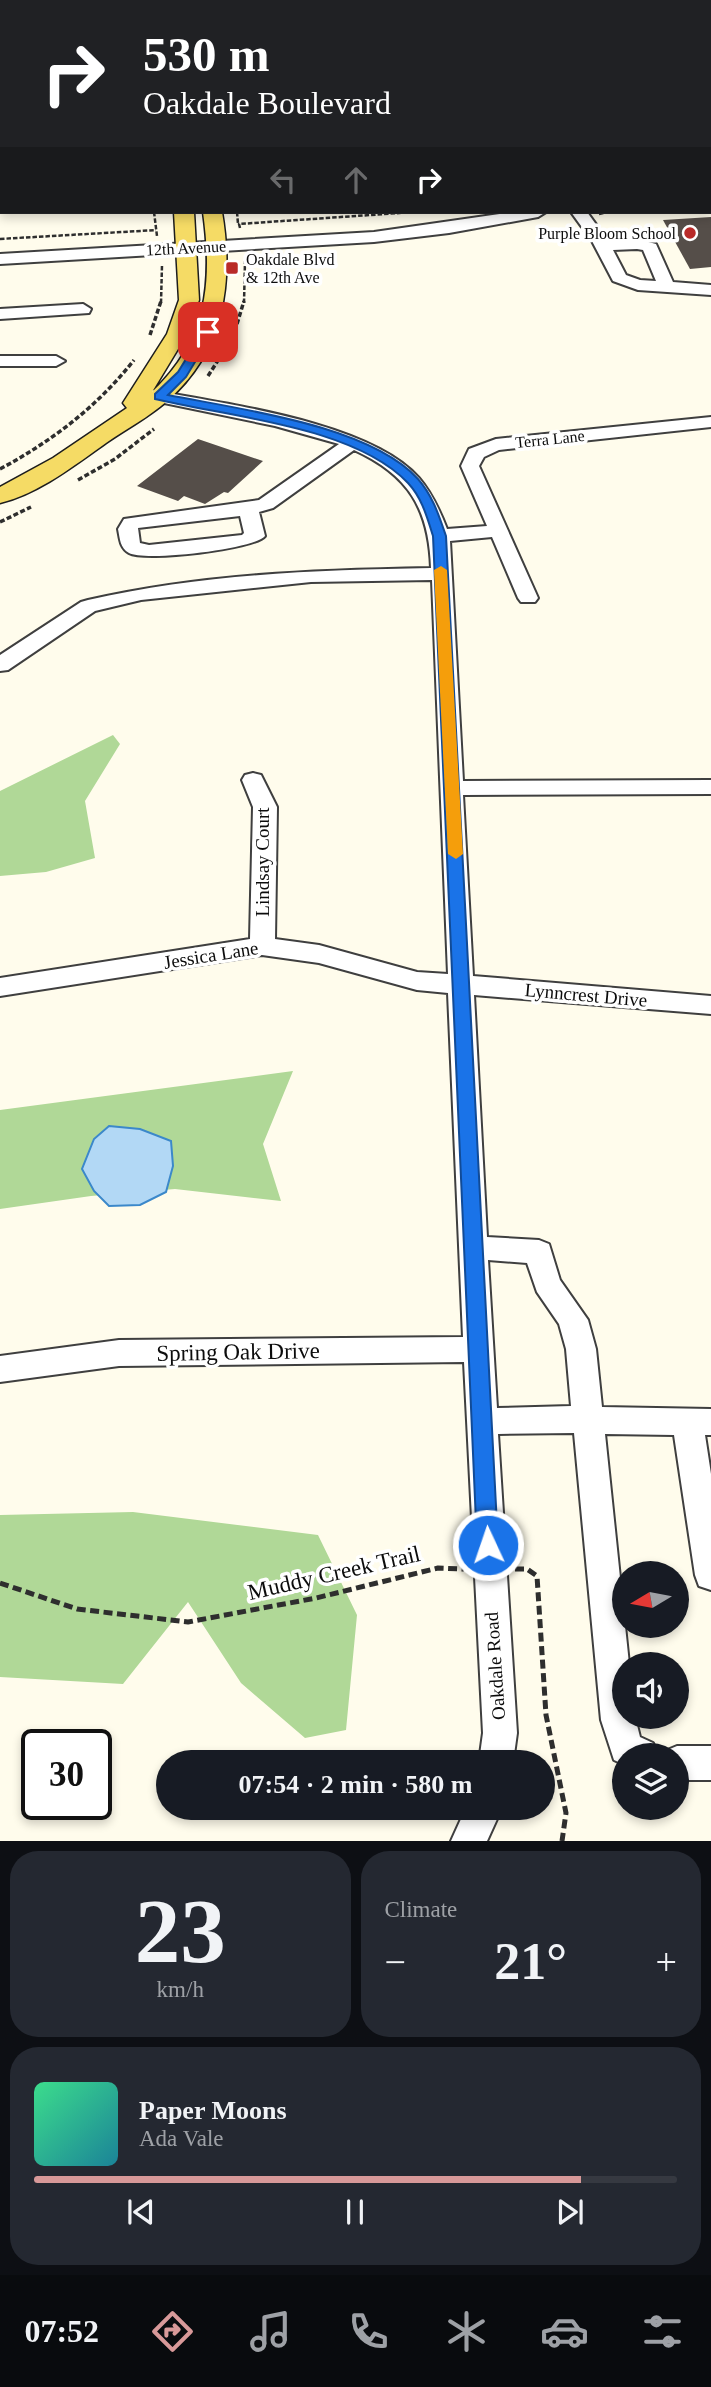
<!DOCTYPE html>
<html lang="en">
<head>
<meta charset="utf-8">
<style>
  body { margin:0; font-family:"Times New Roman",serif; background:#242831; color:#f1f3f6; height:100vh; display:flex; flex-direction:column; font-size:26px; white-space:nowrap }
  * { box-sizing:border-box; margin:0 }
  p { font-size:23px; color:#9ea1a6 }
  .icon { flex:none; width:38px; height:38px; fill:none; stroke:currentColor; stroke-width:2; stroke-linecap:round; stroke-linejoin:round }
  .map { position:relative; height:1841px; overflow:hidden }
  .sheet { display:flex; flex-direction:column; gap:10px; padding:10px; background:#0d0f14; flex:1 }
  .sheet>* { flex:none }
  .banner { position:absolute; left:0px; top:0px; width:712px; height:214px; box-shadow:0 4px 10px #0003; background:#202124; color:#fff; overflow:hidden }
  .needle { width:46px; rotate:260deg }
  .buttons { position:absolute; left:612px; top:1561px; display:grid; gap:14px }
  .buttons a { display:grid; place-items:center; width:77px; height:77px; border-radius:50%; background:#171b24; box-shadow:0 4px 10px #0003; font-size:35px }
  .speed { position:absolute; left:21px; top:1729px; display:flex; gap:14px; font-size:35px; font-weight:700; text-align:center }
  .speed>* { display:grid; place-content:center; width:91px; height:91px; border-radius:50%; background:#171b24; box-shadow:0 4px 10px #0003; line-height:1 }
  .speed .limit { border:4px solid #111; border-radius:10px; background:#fff; color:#111 }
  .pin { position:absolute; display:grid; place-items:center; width:60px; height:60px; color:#fff; margin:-30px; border-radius:14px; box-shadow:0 4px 10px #0006 }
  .me { position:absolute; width:77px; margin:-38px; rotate:357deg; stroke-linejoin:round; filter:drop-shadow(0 0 5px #0008) }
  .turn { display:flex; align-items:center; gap:24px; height:147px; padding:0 28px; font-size:32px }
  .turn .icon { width:91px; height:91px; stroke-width:2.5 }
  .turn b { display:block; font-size:49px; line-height:60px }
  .lanes { display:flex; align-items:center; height:66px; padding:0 28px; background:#0003; justify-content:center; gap:35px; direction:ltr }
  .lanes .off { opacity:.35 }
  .big { font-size:52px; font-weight:700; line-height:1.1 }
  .sheet .tile { flex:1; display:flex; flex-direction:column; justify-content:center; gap:10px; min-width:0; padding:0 24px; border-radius:28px; background:#242831 }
  .sheet .dial { align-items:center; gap:0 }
  .dial b { font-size:91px; line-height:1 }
  .song { display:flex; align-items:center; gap:21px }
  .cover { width:84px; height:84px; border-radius:10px; background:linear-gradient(135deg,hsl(150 70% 55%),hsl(190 70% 35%)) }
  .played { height:7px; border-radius:4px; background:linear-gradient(90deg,#d89999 85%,#363941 85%) }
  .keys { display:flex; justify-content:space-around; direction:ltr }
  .heat { display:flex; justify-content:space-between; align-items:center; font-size:38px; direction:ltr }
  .sheet .tiles { flex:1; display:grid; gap:10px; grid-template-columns:1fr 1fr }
  .tile:last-child { grid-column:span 2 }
  .trip { position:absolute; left:156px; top:1750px; width:399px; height:70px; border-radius:35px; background:#171b24; box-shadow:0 4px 10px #0003; font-weight:700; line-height:70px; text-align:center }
  .dock { display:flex; height:112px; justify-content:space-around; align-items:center; background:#090b0e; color:#9ea1a6 }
  .dock .icon { width:49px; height:49px }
  .dock .current { color:#d89999 }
  .dock b { font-size:32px; color:#f1f3f6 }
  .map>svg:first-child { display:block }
  .forest { fill:#b0d897 }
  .water { fill:#b2d8f5; stroke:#3b88ca; stroke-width:2 }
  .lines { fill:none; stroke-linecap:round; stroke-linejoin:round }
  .stream { stroke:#3b88ca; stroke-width:4.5 }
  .building { fill:#554e49 }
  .minor-casing { stroke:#3f3f3f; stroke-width:4 }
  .major-casing { stroke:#1d1d1d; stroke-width:3 }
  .path-far2 { stroke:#2e2e2e; stroke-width:2.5; stroke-dasharray:4.5 2; stroke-linecap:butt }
  .path-far1 { stroke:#2e2e2e; stroke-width:3.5; stroke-dasharray:5 2.5; stroke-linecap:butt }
  .path { stroke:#2e2e2e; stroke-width:5; stroke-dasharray:9 4.5; stroke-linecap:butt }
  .minor { fill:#fff; fill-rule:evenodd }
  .major { fill:#f5db65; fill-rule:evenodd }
  .route { fill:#1a73e8; stroke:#114b97; stroke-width:2 }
  .slow { fill:#f59e0b }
  .poi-dot { fill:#b92a28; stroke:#fff; stroke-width:2.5 }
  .labels { text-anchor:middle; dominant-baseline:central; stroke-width:7; stroke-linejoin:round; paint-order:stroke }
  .far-poi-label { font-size:16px; fill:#0c0c0c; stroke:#fff; text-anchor:end }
  .far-street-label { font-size:16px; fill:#0c0c0c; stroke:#fff }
  .street-label { font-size:19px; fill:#0c0c0c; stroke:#fff }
  .near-street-label { font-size:23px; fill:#0c0c0c; stroke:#fff }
</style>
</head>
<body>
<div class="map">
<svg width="711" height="1841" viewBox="0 0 711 1841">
  <rect width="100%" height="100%" fill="#fffcec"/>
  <g class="forest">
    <polygon points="113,735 120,744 85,801 95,858 46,872 0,876 0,791"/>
    <polygon points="293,1071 263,1144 281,1201 175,1189 91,1196 0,1209 0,1110"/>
    <polygon points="133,1512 318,1535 357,1615 346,1730 305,1738 241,1683 188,1602 123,1684 0,1677 0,1515"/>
  </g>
  <polygon class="water" points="109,1126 140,1129 171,1141 173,1166 166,1192 140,1205 109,1206 94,1191 82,1169 94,1139"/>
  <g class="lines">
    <polyline class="stream" points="439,2 448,0"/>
  </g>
  <g class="building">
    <polygon points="711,217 711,267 690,269 663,220"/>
    <polygon points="198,439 263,461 228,493 224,492 205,504 184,496 178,501 137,486"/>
  </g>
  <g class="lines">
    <defs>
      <g id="minor">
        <rect x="710" y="36" width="1" height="8"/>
        <rect x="0" y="128" width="2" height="8"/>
        <rect x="710" y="176" width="1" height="10"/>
        <rect x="0" y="190" width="2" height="10"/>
        <polygon points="513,212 546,212 538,217 449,233 374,242 0,264 0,254 374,232"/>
        <path d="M571 212H587L608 241 637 239 656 244 673 282 711 285V295L638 290 613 281 592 241ZM637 249 643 250 656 281 640 280 626 275 613 250Z"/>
        <polygon points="83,304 91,309 89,313 0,319 0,309"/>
        <polygon points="0,356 56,356 65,361 56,366 0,366"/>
        <path d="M141 388C216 403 368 420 419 478 432 493 440 511 447 529L487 526 461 466 469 449 496 439 711 417V427L499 450 484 457 479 466 538 598 535 602H521L518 598 492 537 450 541 463 781 711 780V794L463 795 473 976 711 996V1014L474 995 487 1237 539 1240 549 1244 560 1280 588 1320 596 1349 602 1407 711 1409V1435H705L711 1474V1590L699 1586 695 1575 674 1435 605 1434 629 1664H625V1717H635L640 1737 653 1743 658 1755H625V1765L614 1760 601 1720 574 1433 498 1434 517 1733 513 1762H479L483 1733 464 1362 119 1366 0 1382V1356L119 1340 463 1337 448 993 417 990 319 963 262 955 0 996V978L250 939 253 807 242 780 245 775 253 773 261 775 277 807 275 939 319 945 417 972 448 974 432 580 311 582 141 600 95 611 8 670 0 671V655L81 602 88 600C201 574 316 570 431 568 429 509 409 475 354 450L273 508 259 512 265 536C255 549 145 562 129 553 120 548 120 539 118 529L124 519 259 500 339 444 275 426 135 397 132 393ZM240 516 244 533 242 535 149 545 140 543 138 528ZM488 1260 527 1263 537 1292 559 1324 566 1349 571 1406 497 1408Z"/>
        <polygon points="677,1746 711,1746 711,1780 677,1780 677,1755 663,1755 665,1751"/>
        <polygon points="466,1808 502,1808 487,1841 451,1841"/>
      </g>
      <g id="major">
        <polygon points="38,0 55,0 56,2 39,2"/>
        <path d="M174 212H194L199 300 187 334 152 392C207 340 213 284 203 212H222C234 282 224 352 167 401 149 417 126 429 106 443 75 465 38 494 0 503V487L53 458 127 408 123 403 167 334 179 300Z"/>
      </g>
    </defs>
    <use href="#minor" class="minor-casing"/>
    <use href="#major" class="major-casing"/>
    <g class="path-far2">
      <polyline points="19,0 21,2"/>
      <polyline points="76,0 78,2"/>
      <polyline points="154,212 157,236"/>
      <polyline points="237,212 238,224"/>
      <polyline points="599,214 609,212"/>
      <polyline points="240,228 239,224 414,212"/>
      <polyline points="0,239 156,230"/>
      <polyline points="161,303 162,265"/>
      <polyline points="244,303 245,261"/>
    </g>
    <g class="path-far1">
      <polyline points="150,335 161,301"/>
      <polyline points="208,376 233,337 244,301"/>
      <path d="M0 469C52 441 97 407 134 360"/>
      <polyline points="78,480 115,459 154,429"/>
      <polyline points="0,522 31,507"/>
    </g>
    <g class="path">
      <polyline points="515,1569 527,1569 537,1576 546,1715 566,1813 562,1841"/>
      <polyline points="0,1583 77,1609 188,1622 316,1598 438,1568 464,1569"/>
    </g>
    <use href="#minor" class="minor"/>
    <use href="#major" class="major"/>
  </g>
  <path class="route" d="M204 330 213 332 186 377 168 395C238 409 369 425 418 479 433 496 439 516 446 536L498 1545 495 1551 488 1554 480 1551 477 1545 433 536C427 517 422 498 408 483 354 426 229 417 155 399V394L178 372Z"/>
  <polygon class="slow" points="441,566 447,570 463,854 456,859 448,854 434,570"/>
  <g class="poi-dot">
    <circle cx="690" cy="233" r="7"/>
    <rect x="225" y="261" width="14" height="14" rx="3.5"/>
  </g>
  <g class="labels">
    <g class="far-poi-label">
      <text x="676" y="233">Purple Bloom School</text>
      <text x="246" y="259" text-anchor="start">Oakdale Blvd<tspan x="246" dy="18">&amp; 12th Ave</tspan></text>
    </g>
    <g class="far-street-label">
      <text transform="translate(186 248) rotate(-3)">12th Avenue</text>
      <text transform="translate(550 439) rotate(-6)">Terra Lane</text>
    </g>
    <g class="street-label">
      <text transform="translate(262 862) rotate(-90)">Lindsay Court</text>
      <text transform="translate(211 955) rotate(-9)">Jessica Lane</text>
      <text transform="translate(586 995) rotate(5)">Lynncrest Drive</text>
      <text transform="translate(495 1666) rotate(-94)">Oakdale Road</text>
    </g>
    <g class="near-street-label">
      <text transform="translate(238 1352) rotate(-1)">Spring Oak Drive</text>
      <text transform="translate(334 1573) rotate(-13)">Muddy Creek Trail</text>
    </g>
  </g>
</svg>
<div class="buttons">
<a><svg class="needle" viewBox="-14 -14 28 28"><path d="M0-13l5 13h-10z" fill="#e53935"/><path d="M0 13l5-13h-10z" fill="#9ea1a6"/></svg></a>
<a><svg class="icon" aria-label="sound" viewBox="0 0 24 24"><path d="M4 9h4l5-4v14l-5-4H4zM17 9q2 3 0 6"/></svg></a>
<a><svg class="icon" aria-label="layers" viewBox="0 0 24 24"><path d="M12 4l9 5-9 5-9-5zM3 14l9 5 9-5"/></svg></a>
</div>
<div class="speed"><div class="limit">30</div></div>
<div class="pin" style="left:208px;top:332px;background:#d93025"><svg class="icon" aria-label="arrive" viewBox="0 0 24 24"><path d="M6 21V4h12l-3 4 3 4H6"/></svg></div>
<svg class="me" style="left:488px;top:1545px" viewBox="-20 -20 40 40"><circle r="17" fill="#1a73e8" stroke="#fff" stroke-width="3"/><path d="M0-11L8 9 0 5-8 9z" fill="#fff"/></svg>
<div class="trip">07:54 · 2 min · 580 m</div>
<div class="banner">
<div class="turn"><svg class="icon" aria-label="right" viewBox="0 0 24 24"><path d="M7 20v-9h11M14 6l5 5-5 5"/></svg><div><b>530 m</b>Oakdale Boulevard</div></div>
<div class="lanes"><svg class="icon off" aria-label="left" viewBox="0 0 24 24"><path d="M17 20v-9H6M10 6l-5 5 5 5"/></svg><svg class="icon off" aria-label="ahead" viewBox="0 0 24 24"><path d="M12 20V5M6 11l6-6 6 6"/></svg><svg class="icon" aria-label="right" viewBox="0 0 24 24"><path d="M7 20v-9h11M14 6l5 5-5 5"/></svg></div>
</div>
</div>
<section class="sheet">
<div class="tiles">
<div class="tile dial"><b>23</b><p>km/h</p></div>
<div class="tile"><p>Climate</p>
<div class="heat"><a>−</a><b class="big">21°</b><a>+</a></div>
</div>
<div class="tile">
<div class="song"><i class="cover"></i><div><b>Paper Moons</b><p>Ada Vale</p></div></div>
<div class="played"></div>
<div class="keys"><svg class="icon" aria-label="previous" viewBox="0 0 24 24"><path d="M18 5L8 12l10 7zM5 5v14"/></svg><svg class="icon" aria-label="pause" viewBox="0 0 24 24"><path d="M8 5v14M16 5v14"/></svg><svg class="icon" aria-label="next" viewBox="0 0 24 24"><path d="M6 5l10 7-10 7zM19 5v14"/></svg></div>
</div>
</div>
</section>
<nav class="dock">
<b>07:52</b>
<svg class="icon current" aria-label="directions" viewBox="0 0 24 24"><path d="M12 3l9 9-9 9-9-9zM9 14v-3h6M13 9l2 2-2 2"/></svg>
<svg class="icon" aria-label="music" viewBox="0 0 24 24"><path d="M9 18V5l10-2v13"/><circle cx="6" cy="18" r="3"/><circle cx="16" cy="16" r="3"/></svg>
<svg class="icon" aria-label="phone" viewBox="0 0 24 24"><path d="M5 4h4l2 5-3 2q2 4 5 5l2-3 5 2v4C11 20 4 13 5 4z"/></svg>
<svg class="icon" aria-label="climate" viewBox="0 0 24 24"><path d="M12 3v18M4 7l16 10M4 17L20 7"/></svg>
<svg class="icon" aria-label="car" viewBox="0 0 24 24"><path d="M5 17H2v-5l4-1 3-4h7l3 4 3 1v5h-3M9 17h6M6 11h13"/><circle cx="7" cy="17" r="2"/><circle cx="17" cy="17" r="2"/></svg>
<svg class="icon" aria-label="filters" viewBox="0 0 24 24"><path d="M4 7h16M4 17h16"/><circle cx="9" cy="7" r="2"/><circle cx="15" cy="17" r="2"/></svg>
</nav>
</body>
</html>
